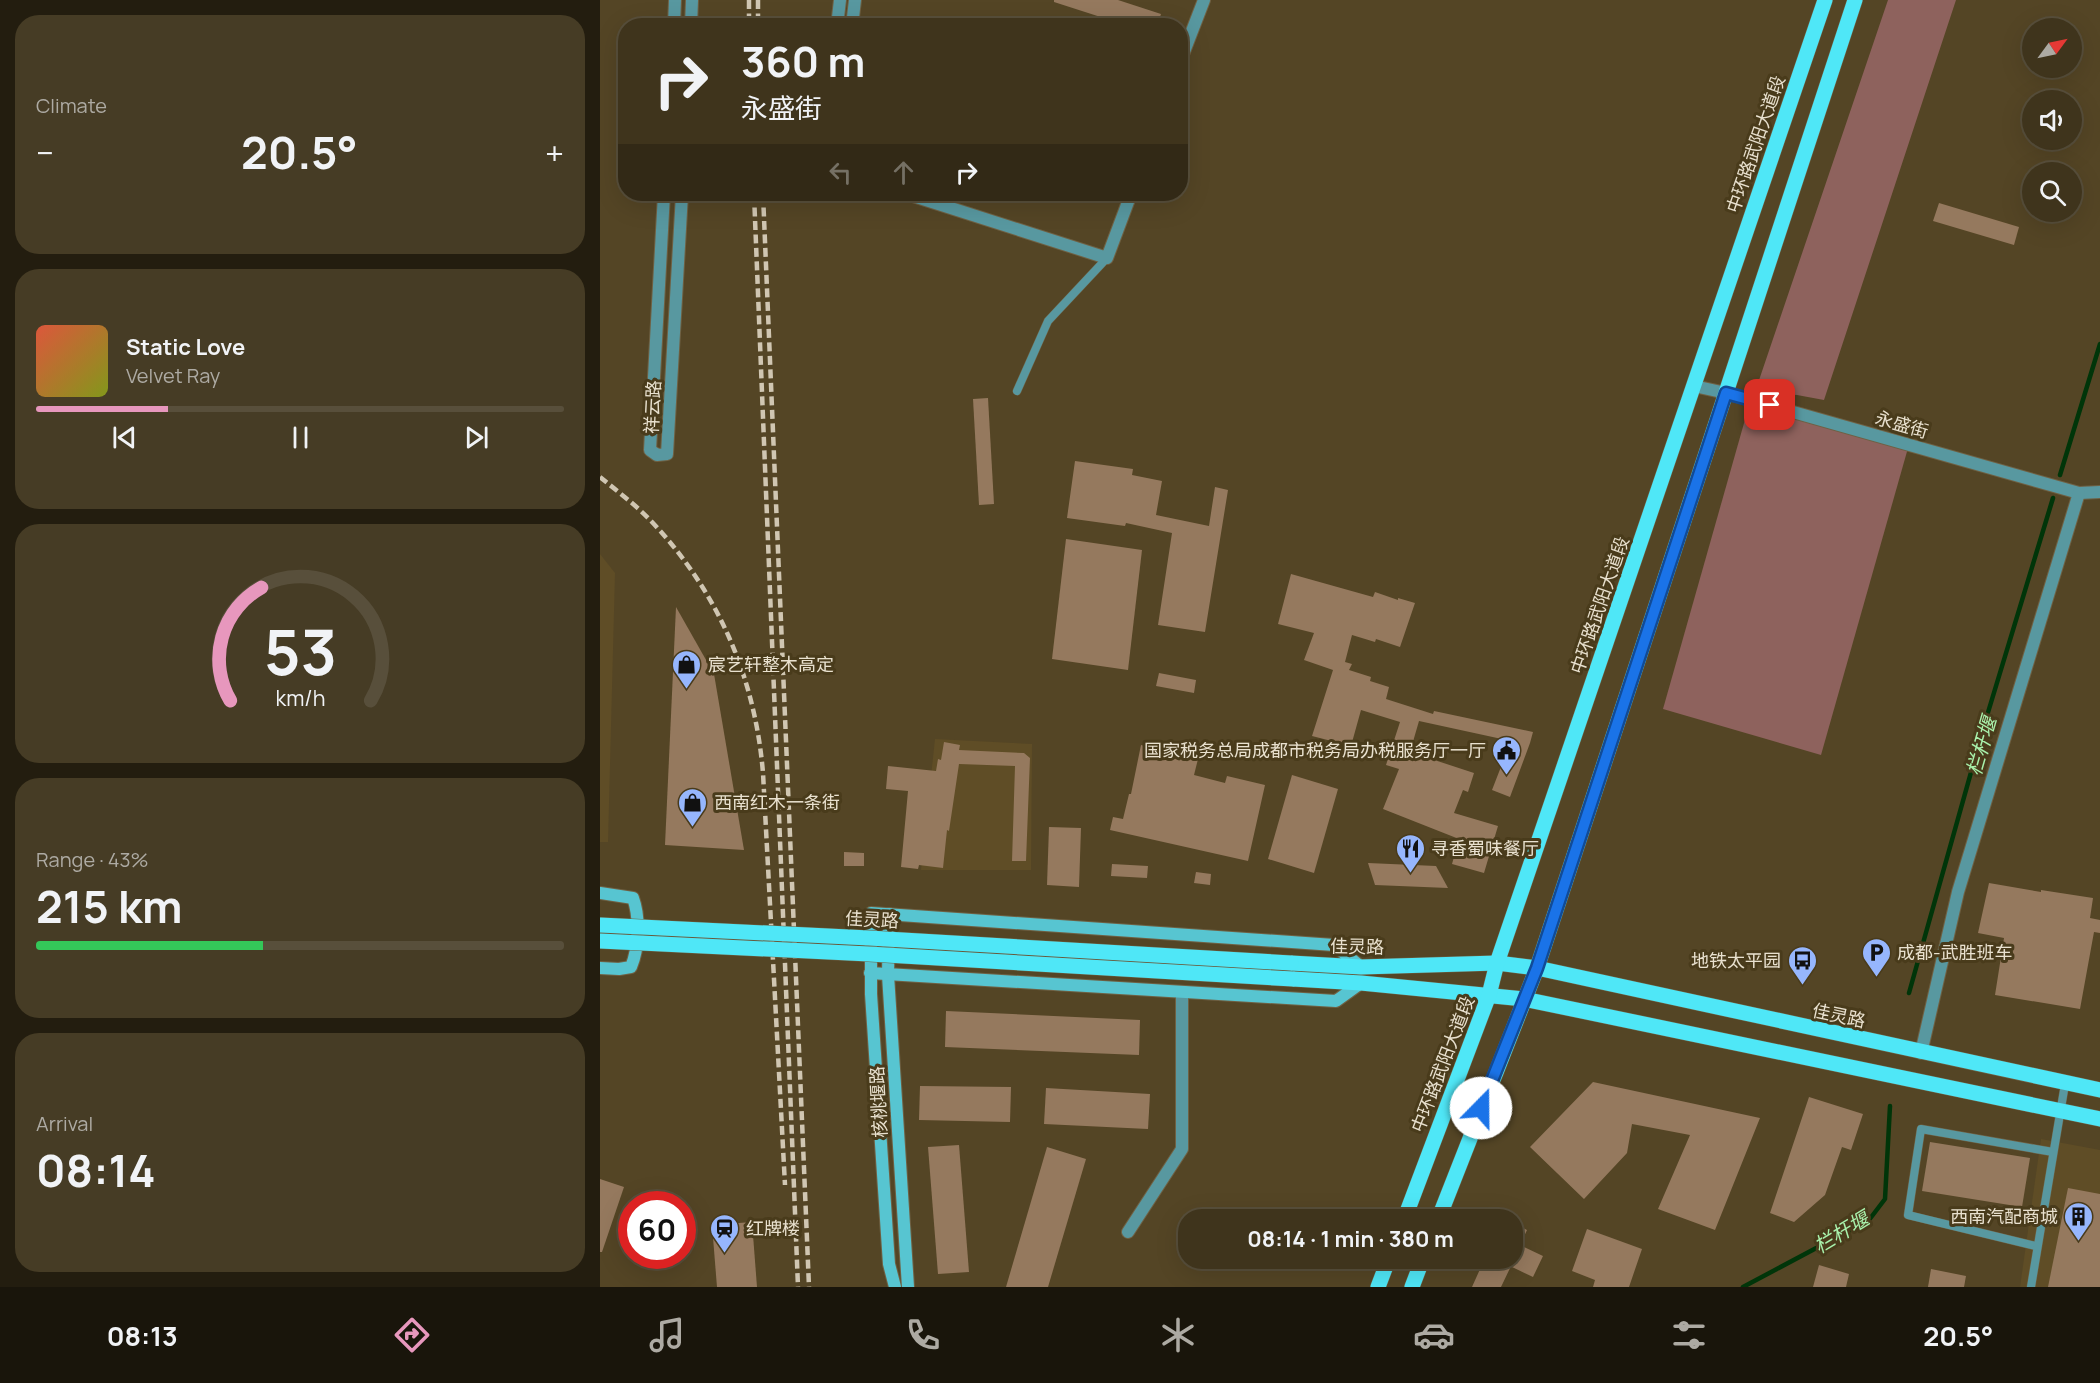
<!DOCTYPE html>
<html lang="en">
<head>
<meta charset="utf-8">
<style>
  body { margin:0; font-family:Manrope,"Noto Sans SC",sans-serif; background:#463c25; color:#f1f3f6; height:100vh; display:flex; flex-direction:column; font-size:22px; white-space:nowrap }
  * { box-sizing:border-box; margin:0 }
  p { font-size:20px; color:#adaaa3 }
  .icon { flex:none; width:33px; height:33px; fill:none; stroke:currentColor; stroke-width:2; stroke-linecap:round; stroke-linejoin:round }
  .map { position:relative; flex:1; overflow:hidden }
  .drawer { display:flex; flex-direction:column; gap:15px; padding:15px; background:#231d0f; width:600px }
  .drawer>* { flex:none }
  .banner { position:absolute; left:18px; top:18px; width:570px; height:183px; border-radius:24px; box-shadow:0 6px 24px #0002,0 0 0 2px #584f3b; background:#3f341c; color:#f1f3f6; overflow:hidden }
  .needle { width:39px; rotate:57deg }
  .tools { position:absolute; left:1422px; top:18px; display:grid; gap:12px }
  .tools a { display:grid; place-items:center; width:60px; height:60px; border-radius:50%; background:#3f341c; box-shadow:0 6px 24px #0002,0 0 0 2px #584f3b; font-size:30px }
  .speed { position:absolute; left:18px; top:1191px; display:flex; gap:12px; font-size:30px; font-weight:700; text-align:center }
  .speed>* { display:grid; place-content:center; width:78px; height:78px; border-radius:50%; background:#3f341c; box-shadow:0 6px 24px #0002,0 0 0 2px #584f3b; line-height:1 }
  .speed .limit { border:9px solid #d22; background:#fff; color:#111 }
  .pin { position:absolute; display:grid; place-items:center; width:51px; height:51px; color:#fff; margin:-26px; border-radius:12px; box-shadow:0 3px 9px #0006 }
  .me { position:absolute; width:66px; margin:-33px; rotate:22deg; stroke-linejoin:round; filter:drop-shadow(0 0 4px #0008) }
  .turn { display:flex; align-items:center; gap:21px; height:126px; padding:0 24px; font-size:27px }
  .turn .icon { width:78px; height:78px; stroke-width:2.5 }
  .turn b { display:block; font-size:42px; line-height:51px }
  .lanes { display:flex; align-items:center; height:57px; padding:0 24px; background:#0003; justify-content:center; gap:30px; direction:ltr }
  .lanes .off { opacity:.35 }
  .big { font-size:45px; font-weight:700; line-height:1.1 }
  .drawer .card { flex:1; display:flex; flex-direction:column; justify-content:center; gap:9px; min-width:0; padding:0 21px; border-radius:24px; background:#463c25 }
  .drawer .dial { align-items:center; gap:0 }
  .dial svg { height:156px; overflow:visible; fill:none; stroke:#584f3b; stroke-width:7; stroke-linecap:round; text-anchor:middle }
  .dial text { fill:#f1f3f6; stroke:none }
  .song { display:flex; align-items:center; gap:18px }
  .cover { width:72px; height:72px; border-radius:9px; background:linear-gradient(135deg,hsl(10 70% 55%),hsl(70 70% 35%)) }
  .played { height:6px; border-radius:3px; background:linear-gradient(90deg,#e797bd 25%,#584f3b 25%) }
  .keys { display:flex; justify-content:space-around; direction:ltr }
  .heat { display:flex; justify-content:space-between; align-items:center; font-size:33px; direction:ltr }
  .charge { height:9px; border-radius:4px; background:linear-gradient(90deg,#34c759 43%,#584f3b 0) }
  .trip { position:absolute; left:578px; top:1209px; width:345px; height:60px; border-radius:24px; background:#3f341c; box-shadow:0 6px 24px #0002,0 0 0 2px #584f3b; font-weight:700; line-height:60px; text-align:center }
  .tabs { display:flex; height:96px; justify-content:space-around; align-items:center; background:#19150b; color:#adaaa3 }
  .tabs .icon { width:42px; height:42px }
  .tabs .on { color:#e797bd }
  .tabs b { font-size:27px; color:#f1f3f6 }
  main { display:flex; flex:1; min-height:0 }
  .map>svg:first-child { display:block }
  .built { fill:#5f4d26 }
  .green { fill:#8e625d }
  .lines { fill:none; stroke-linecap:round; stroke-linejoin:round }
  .stream { stroke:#003509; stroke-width:4.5 }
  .building { fill:#95795e }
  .lane-casing { stroke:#6f6144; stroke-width:9 }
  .street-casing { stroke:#6f6144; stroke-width:14 }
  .secondary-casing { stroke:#6f6144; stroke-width:14 }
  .primary-casing { stroke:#6f6144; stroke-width:16 }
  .lane { stroke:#5898a0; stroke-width:8 }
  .street { stroke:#5898a0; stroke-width:12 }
  .secondary { stroke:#57c5d1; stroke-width:12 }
  .primary { stroke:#4fe7f7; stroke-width:15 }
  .rail { stroke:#d0c6b2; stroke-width:4.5; stroke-dasharray:9 4.5; stroke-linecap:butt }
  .primary-bridge-casing { stroke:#6f6144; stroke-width:16; stroke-linecap:butt }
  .primary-bridge { stroke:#4fe7f7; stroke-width:15 }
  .route-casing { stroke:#114b97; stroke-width:15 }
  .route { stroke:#1a73e8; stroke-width:10 }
  .labels { text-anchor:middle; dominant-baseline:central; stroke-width:6; stroke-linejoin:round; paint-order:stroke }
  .street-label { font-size:18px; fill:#e9e1cf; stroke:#493b1b }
  .poi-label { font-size:18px; fill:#e9e1cf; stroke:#493b1b; text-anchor:start }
  .water-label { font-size:20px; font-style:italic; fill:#a9f2ac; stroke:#493b1b }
</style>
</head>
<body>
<main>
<section class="drawer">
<div class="card"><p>Climate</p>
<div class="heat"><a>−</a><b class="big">20.5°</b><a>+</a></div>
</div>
<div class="card">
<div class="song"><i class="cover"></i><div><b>Static Love</b><p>Velvet Ray</p></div></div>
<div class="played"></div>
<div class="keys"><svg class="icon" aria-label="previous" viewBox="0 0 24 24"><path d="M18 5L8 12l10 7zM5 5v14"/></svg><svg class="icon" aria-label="pause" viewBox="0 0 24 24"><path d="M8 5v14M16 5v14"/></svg><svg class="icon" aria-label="next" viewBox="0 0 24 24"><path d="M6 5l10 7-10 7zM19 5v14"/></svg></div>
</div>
<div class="card dial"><svg viewBox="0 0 100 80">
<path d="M14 69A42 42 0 1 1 86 69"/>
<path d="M14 69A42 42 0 0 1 30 11" stroke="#e797bd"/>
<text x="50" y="56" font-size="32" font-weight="700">53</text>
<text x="50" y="72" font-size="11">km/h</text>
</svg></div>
<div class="card"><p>Range · 43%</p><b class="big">215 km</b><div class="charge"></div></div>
<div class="card"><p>Arrival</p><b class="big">08:14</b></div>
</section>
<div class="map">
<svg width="1500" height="1287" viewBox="0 0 1500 1287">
  <rect width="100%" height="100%" fill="#544525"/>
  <g class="built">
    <polygon points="0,554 15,573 8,842 0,842"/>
    <polygon points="335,739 432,744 431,870 321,870"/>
    <polygon points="1441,1139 1500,1150 1500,1287 1420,1287"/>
  </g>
  <g class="green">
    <polygon points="1288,0 1356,0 1224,400 1197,395 1155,392"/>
    <polygon points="1150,402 1308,448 1221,755 1063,709"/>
  </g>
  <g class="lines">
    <g class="stream">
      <polyline points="1460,475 1500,344"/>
      <polyline points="1309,993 1386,719 1453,498"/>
      <polyline points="1143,1287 1269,1220 1285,1199 1290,1106"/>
    </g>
  </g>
  <g class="building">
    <polygon points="454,0 518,0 561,14 557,26 511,26 513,21 454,2"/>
    <polygon points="1339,203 1419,227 1414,245 1333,221"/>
    <polygon points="388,398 394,504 379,505 373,399"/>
    <polygon points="475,461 533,469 532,475 562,481 556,515 609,526 615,487 628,490 605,632 558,625 572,533 526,523 525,526 467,518"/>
    <polygon points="466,539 542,550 528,670 452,659"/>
    <polygon points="691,574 773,597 775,592 798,600 798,598 815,603 800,647 776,639 775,642 752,635 745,662 752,664 749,670 771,677 770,681 789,687 786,699 833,714 834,711 933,732 930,743 910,797 892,790 911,741 819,721 810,752 874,773 868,792 863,790 854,813 898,826 884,873 852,864 859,839 783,809 799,769 786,765 800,722 761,710 751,746 712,736 733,670 704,660 714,633 678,624"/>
    <polygon points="76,607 114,674 144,850 65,845"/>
    <polygon points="559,673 596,680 594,693 556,686"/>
    <polygon points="344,742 360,745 359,750 424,753 430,758 426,861 412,861 415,766 359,764 349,831 347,830 343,868 319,865 318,869 301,867 308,791 286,789 288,766 336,771 338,759 341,760"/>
    <polygon points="541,745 598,759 594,775 625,783 627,776 665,785 648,861 510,830 513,817 523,819 529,794 531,794"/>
    <polygon points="692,775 738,789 714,873 668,859"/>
    <polygon points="449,827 481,828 479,887 447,885"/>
    <polygon points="244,852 264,853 264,866 244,866"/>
    <polygon points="768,863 836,866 848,888 775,885"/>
    <polygon points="512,864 548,866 547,878 511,876"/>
    <polygon points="596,872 611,874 610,885 594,883"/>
    <polygon points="1389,883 1441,892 1441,890 1493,898 1490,918 1500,920 1500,933 1494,932 1480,1009 1395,995 1404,938 1378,933"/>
    <polygon points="346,1011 540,1020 539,1055 345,1047"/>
    <polygon points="993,1082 1160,1118 1115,1230 1058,1209 1090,1135 1032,1124 1027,1153 984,1199 930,1147"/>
    <polygon points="320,1086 411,1087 410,1122 319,1120"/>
    <polygon points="446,1088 550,1094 548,1129 444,1124"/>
    <polygon points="1209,1097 1263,1114 1251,1150 1242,1147 1225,1195 1194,1222 1170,1213"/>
    <polygon points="1330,1142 1430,1158 1422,1207 1322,1191"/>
    <polygon points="359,1145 369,1272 338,1274 328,1147"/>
    <polygon points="447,1147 486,1159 448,1287 406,1287"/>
    <polygon points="0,1179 24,1187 2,1252 0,1252"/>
    <polygon points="1468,1188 1500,1194 1500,1287 1448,1287"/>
    <polygon points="152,1222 157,1287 117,1287 112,1225"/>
    <polygon points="912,1222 927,1230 920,1245 943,1256 933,1277 912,1267 912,1264 901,1287 872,1287 885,1258 912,1258"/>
    <polygon points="987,1229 1042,1249 1029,1287 993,1287 995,1280 972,1271"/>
    <polygon points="1219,1265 1249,1274 1246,1287 1213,1287"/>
    <polygon points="1331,1269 1366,1276 1364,1287 1328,1287"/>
  </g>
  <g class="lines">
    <defs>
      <g id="lane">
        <polyline points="417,391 448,321 507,258"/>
        <polyline points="1436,1246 1308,1215 1321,1129 1453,1152"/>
        <polyline points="1431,1287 1465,1084"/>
      </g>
      <g id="street">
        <polyline points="74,26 75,0"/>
        <polyline points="91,26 92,0"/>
        <polyline points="237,26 240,0"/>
        <polyline points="252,26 255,0"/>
        <polyline points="580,62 604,0"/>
        <polyline points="64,194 50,450 57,455 67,454 82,194"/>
        <polyline points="307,194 507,258 531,194"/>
        <polyline points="1094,386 1126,393 1479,493 1500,492"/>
        <polyline points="1321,1053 1358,892 1479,493"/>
        <polyline points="528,1232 582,1149 582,992"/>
      </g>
      <g id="secondary">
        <path d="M0 893 33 898C40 917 39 948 31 967L19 969 0 968"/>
        <polyline points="289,914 288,975 308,1287"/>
        <polyline points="270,973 736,1001 761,983"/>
        <polyline points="295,1287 289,1264 271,994 271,913 734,945 761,967"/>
      </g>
      <g id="primary">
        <polyline points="691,963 761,967 897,963 937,968 1500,1090"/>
        <polyline points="693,979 761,983 924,999 1500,1119"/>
        <polyline points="804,1220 889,995 897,963 1225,0"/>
        <polyline points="838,1220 937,968 1255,0"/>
        <polyline points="778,1287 789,1258"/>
        <polyline points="812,1287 823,1258"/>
      </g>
    </defs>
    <use href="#lane" class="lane-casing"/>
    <use href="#street" class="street-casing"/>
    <use href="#secondary" class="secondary-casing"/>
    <use href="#primary" class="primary-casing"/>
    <use href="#lane" class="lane"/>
    <use href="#street" class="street"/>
    <use href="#secondary" class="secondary"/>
    <use href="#primary" class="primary"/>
    <g class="rail">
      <polyline points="149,0 149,26"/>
      <polyline points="158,0 158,26"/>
      <polyline points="154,194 198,1287"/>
      <polyline points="163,194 209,1287"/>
      <path d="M0 477C17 491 36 505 52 522 118 592 155 677 163 773L185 1185"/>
    </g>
    <defs>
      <g id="primary-bridge">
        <polyline points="0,925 269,938 691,963"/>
        <polyline points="0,941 269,954 693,979"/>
      </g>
    </defs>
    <use href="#primary-bridge" class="primary-bridge-casing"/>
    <use href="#primary-bridge" class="primary-bridge"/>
  </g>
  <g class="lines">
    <defs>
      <polyline id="route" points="881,1108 937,968 1126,393 1170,405"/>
    </defs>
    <use href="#route" class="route-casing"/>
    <use href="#route" class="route"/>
  </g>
  <defs>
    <symbol id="shop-pin" viewBox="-11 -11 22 30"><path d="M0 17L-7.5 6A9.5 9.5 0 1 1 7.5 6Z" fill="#96b6fd" stroke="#493b1b"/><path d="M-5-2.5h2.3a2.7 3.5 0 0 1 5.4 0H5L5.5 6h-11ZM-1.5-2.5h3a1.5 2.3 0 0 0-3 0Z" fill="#111"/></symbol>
    <symbol id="civic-pin" viewBox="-11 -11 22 30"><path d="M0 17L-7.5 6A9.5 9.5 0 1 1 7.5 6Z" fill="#96b6fd" stroke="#493b1b"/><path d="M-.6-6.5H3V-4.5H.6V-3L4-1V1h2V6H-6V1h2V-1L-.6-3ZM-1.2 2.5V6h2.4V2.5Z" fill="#111"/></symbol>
    <symbol id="restaurant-pin" viewBox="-11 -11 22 30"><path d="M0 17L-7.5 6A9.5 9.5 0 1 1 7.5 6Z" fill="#96b6fd" stroke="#493b1b"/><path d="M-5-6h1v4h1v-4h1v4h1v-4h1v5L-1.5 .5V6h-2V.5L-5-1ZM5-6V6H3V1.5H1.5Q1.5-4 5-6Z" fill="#111"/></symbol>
    <symbol id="parking-pin" viewBox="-11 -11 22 30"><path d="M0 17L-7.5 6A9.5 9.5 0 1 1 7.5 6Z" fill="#96b6fd" stroke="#493b1b"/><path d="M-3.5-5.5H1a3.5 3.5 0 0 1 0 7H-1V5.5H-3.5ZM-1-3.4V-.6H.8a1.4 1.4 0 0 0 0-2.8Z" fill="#111"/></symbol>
    <symbol id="bus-pin" viewBox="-11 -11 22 30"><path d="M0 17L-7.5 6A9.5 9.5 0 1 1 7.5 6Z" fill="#96b6fd" stroke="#493b1b"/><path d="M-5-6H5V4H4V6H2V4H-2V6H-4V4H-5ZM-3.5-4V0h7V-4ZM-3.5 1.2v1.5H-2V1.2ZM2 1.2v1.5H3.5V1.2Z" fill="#111"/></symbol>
    <symbol id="building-pin" viewBox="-11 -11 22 30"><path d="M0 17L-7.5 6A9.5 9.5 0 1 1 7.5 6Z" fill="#96b6fd" stroke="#493b1b"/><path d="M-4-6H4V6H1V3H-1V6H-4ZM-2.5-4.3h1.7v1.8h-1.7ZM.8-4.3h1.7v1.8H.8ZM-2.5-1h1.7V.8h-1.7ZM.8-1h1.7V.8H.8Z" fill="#111"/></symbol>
    <symbol id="station-pin" viewBox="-11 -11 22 30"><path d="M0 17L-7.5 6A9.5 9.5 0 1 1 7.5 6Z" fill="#96b6fd" stroke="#493b1b"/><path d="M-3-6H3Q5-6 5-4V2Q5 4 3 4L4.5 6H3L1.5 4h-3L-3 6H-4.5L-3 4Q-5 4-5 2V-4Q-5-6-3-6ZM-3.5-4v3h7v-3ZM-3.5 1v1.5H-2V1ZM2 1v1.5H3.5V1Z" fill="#111"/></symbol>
  </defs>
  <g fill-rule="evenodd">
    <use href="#shop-pin" x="70" y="648" width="33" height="45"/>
    <use href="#civic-pin" x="890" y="734" width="33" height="45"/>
    <use href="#shop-pin" x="76" y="786" width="33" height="45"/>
    <use href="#restaurant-pin" x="794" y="832" width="33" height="45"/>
    <use href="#parking-pin" x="1260" y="936" width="33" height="45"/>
    <use href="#bus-pin" x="1186" y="944" width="33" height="45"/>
    <use href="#building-pin" x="1462" y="1200" width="33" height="45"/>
    <use href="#station-pin" x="108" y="1212" width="33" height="45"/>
  </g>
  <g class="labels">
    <g class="street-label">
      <text transform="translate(1155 144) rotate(-71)">中环路武阳大道段</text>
      <text transform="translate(52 407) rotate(-87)">祥云路</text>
      <text transform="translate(1302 424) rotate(16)">永盛街</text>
      <text transform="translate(999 605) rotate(-71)">中环路武阳大道段</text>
      <text transform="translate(272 919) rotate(3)">佳灵路</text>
      <text transform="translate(757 946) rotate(1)">佳灵路</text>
      <text transform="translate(1239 1015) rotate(12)">佳灵路</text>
      <text transform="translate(842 1064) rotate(-69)">中环路武阳大道段</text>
      <text transform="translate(278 1102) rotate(-93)">核桃堰路</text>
    </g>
    <g class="poi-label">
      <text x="108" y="664">宸艺轩整木高定</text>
      <text x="886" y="750" text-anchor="end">国家税务总局成都市税务局办税服务厅一厅</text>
      <text x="114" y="802">西南红木一条街</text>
      <text x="831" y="848">寻香蜀味餐厅</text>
      <text x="1297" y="952">成都-武胜班车</text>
      <text x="1181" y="960" text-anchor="end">地铁太平园</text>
      <text x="1458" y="1216" text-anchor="end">西南汽配商城</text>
      <text x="146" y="1228">红牌楼</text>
    </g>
    <g class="water-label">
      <text transform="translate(1381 746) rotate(-74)">栏杆堰</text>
      <text transform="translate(1241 1232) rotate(-31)">栏杆堰</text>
    </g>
  </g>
</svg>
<div class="tools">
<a><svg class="needle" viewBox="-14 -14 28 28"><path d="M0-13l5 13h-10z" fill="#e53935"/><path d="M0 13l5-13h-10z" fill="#adaaa3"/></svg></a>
<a><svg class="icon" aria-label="sound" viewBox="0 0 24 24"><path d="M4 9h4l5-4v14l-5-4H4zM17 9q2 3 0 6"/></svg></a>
<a><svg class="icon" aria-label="search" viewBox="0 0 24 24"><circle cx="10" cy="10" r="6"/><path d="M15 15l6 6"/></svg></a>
</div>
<div class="speed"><div class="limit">60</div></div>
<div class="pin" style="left:1170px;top:405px;background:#d93025"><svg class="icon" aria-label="arrive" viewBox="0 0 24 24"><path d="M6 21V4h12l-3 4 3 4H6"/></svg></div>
<svg class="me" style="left:881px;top:1108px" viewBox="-20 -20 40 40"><circle r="19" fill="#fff"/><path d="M0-13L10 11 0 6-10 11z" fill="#1a73e8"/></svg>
<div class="trip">08:14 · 1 min · 380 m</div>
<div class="banner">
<div class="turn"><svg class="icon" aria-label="right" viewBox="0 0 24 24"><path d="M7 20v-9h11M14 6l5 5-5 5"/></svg><div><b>360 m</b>永盛街</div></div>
<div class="lanes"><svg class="icon off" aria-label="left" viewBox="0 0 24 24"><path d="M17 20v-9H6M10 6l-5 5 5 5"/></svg><svg class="icon off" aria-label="ahead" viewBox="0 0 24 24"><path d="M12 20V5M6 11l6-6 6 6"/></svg><svg class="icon" aria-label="right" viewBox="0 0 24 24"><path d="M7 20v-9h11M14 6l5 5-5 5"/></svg></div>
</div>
</div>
</main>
<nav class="tabs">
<b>08:13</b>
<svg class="icon on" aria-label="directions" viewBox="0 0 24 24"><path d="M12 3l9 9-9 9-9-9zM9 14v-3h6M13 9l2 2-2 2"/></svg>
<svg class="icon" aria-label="music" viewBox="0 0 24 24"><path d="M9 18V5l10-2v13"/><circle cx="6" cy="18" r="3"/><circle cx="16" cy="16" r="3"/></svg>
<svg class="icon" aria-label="phone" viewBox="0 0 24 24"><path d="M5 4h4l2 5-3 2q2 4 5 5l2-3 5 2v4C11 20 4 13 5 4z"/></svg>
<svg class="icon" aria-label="climate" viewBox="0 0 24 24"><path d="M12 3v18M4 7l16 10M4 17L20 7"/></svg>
<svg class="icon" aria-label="car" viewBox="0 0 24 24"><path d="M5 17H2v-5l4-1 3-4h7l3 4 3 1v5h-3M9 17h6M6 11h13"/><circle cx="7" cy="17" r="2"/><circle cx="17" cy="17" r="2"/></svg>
<svg class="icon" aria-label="filters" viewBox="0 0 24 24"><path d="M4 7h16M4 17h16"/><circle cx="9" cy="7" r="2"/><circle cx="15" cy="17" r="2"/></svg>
<b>20.5°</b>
</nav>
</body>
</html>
